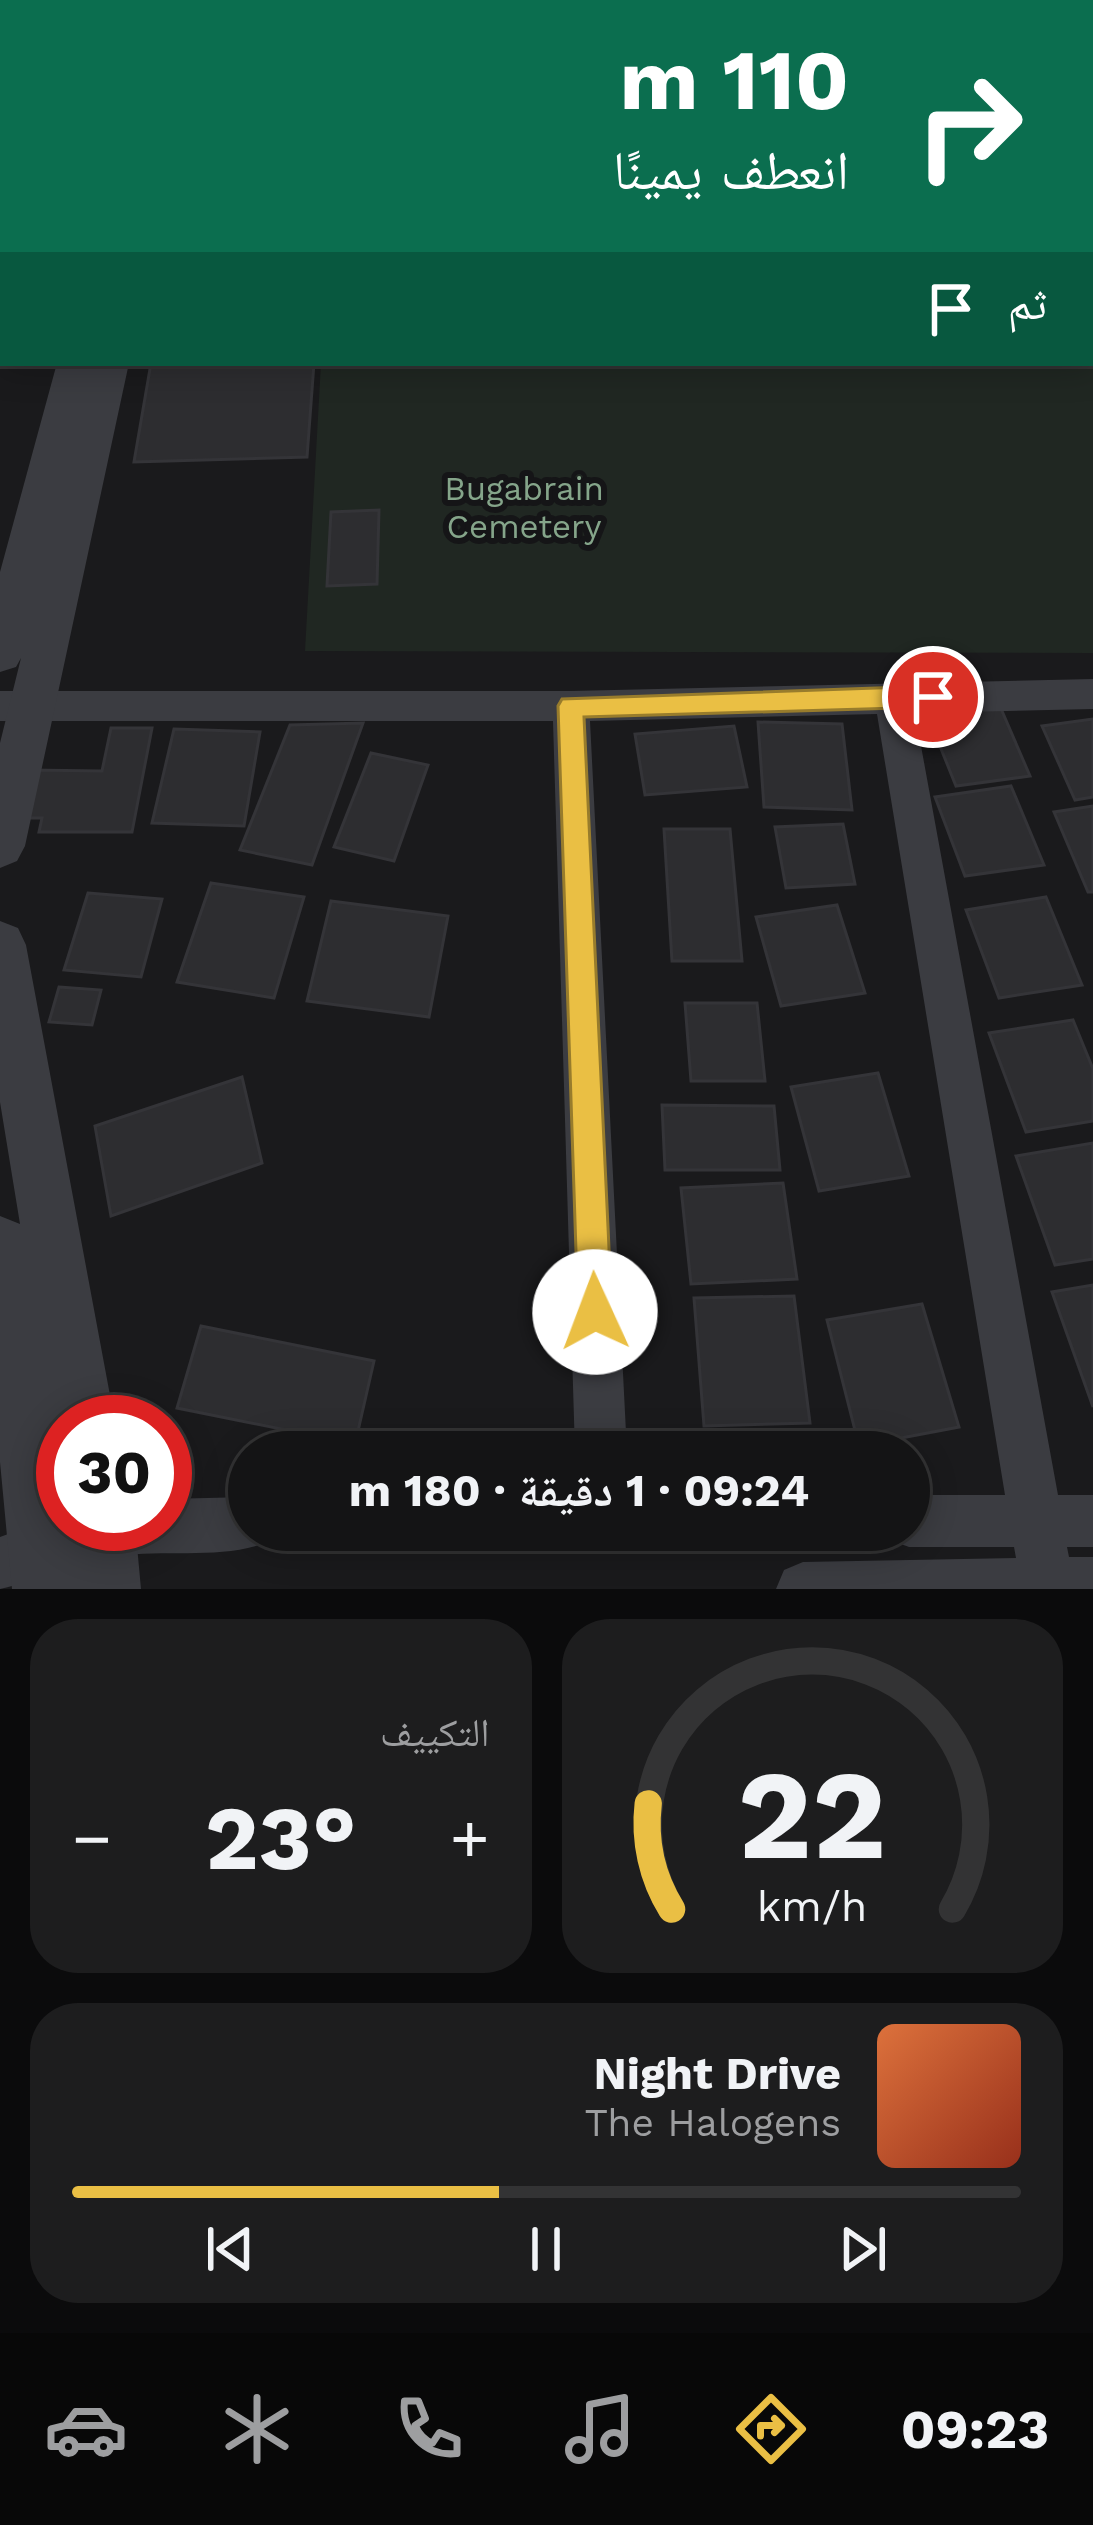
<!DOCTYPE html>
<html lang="ar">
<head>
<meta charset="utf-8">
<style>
  body { margin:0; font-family:"Work Sans","Noto Naskh Arabic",sans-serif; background:#1d1d1e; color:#f1f3f6; direction:rtl; height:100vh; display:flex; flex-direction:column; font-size:45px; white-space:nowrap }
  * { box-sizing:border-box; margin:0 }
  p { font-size:39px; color:#9d9ea0 }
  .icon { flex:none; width:66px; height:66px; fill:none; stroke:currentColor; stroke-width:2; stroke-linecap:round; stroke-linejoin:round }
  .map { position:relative; height:1589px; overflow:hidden; direction:ltr }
  .side { display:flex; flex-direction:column; gap:30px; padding:30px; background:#0b0b0c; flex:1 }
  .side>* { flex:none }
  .banner { position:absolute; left:0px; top:0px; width:1095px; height:366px; box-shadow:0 6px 30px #0003,0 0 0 3px #333334; direction:rtl; background:#0b6e4f; color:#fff; overflow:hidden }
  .speed { position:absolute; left:36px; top:1395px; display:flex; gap:24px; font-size:60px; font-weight:700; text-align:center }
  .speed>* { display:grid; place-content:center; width:156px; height:156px; border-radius:50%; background:#141415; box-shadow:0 6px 30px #0003,0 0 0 3px #333334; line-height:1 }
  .speed .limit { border:18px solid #d22; background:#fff; color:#111 }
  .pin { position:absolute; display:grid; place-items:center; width:102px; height:102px; color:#fff; margin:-51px; border:6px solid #fff; border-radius:50%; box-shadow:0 3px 12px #0007 }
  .me { position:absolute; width:132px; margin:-66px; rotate:358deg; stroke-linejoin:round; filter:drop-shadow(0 0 9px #0008) }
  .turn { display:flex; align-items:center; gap:42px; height:252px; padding:0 48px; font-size:54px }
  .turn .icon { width:156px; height:156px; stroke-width:2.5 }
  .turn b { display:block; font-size:84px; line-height:102px }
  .then { display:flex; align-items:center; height:114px; padding:0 48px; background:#0003; gap:24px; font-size:45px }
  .big { font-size:90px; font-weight:700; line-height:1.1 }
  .side .tile { flex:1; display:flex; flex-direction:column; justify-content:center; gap:18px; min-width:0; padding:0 42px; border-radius:48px; background:#1d1d1e }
  .side .dial { align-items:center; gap:0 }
  .dial svg { height:312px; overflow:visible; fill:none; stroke:#333334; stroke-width:7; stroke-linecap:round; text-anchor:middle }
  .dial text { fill:#f1f3f6; stroke:none }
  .song { display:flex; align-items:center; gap:36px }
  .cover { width:144px; height:144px; border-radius:18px; background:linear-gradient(135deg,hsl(20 70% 55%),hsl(10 70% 35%)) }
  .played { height:12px; border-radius:6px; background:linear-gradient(90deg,#eabf44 45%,#333334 45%) }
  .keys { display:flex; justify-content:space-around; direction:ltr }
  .heat { display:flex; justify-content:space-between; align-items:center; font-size:66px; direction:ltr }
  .side .tiles { flex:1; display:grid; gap:30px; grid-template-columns:1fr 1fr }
  .tile:last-child { grid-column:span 2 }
  .trip { position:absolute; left:228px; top:1431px; width:702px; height:120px; border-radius:60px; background:#141415; box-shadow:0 6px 30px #0003,0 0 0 3px #333334; font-weight:700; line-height:120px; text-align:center; direction:rtl }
  .menu { display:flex; height:192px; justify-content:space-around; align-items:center; background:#080808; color:#9d9ea0 }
  .menu .icon { width:84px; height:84px }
  .menu .current { color:#eabf44 }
  .menu b { font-size:54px; color:#f1f3f6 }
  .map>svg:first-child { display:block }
  .green { fill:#202722 }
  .building { fill:#2d2d30; stroke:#343438; stroke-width:3 }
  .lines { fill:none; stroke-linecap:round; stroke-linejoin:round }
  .minor { fill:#3b3c41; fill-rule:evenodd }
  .tertiary { fill:#3b3c41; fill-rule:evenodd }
  .route { fill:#eabf44; stroke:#987c2c; stroke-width:3 }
  .labels { text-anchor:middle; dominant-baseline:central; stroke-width:12; stroke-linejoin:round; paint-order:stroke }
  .park-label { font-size:33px; fill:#85a58a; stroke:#151517 }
</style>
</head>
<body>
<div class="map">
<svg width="1093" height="1589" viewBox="0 0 1093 1589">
  <rect width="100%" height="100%" fill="#1a1a1c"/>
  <polygon class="green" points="214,0 1093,0 1093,653 305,651 321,363 1092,363 1092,3"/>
  <g class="building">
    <polygon points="151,363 314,363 307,457 134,462"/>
    <polygon points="379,510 377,584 327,586 331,512"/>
    <polygon points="999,704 1030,776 956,786 927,714"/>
    <polygon points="1093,719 1093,797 1075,800 1042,726"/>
    <polygon points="758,722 842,724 852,810 764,807"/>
    <polygon points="363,723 312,865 240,850 290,725"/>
    <polygon points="734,726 747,787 645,795 635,734"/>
    <polygon points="111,728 152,728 132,832 39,832 42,818 17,818 29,770 102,771"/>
    <polygon points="174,729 260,732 244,826 152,823"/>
    <polygon points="371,753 428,765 394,861 334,847"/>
    <polygon points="1011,786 1044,865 965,876 935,797"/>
    <polygon points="1093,806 1093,892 1088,892 1054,812"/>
    <polygon points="843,824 855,884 786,888 775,827"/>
    <polygon points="664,829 730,829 742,961 672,961"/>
    <polygon points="211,883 304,897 274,998 177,982"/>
    <polygon points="88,893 162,899 141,977 64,970"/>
    <polygon points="1046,897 1082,985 999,998 966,910"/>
    <polygon points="331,901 448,916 429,1017 307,1001"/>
    <polygon points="837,905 865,993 781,1006 756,917"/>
    <polygon points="59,987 101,990 92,1025 49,1022"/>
    <polygon points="685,1003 757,1003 765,1081 691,1081"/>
    <polygon points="1073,1020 1093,1069 1093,1121 1026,1132 989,1033"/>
    <polygon points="878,1073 909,1176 819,1191 791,1087"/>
    <polygon points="242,1077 262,1163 111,1216 95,1126"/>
    <polygon points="662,1105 774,1106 780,1170 665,1170"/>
    <polygon points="1093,1143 1093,1259 1055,1265 1016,1156"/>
    <polygon points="783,1183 797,1279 691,1284 681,1188"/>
    <polygon points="1093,1285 1093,1407 1052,1292"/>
    <polygon points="794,1296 810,1423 704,1426 694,1298"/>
    <polygon points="922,1304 959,1427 859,1446 827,1320"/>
    <polygon points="201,1326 374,1361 355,1444 177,1408"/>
  </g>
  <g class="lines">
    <g class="minor">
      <rect x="0" y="134" width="3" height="16"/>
      <rect x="0" y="298" width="3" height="20"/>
      <polygon points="1093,679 1093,709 915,713 1058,1495 1093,1495 1093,1547 1067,1547 1069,1557 1093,1557 1093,1589 776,1589 784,1570 803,1562 1016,1558 1014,1547 909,1547 890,1540 886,1530 909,1530 909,1495 1005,1495 877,714 590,721 627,1452 575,1452 553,721 0,721 0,691 571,691"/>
      <path d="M249 1497V1530H273L268 1542C223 1560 166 1549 118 1556 76 1562 40 1580 0 1589V1537L63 1514V1524H165V1499Z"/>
    </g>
    <g class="tertiary">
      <polygon points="153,0 183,0 152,3"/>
      <polygon points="57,363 129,363 25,846 17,861 0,868 0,743 21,658 16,667 0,672 0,572"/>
      <polygon points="0,921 18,928 26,945 115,1422 63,1422 63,1524 135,1524 141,1589 12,1589 0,1462 0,1216 20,1224 0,1102"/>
    </g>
  </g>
  <polygon class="route" points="933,686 946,697 933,707 584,717 612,1312 607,1324 595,1329 583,1324 578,1312 558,706 562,699"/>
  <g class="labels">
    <g class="park-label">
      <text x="524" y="488">Bugabrain<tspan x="524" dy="38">Cemetery</tspan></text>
    </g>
  </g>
</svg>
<div class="speed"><div class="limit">30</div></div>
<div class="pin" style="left:933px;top:697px;background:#d93025"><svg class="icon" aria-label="arrive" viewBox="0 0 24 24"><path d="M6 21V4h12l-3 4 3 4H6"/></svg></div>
<svg class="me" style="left:595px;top:1312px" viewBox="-20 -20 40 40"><circle r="19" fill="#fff"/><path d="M0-13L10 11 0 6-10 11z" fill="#eabf44"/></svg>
<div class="trip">09:24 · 1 دقيقة · 180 m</div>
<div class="banner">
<div class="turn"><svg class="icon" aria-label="right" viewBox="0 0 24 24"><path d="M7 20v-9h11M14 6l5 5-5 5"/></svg><div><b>110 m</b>انعطف يمينًا</div></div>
<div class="then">ثم<svg class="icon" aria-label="arrive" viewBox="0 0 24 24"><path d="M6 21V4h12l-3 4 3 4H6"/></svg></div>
</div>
</div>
<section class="side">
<div class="tiles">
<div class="tile dial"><svg viewBox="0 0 100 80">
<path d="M14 69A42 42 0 1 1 86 69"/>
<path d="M14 69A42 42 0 0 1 8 42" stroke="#eabf44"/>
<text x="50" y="56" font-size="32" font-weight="700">22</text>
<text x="50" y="72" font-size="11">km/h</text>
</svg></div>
<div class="tile"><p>التكييف</p>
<div class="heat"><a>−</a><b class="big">23°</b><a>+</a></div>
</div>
<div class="tile">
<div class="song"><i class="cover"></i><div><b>Night Drive</b><p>The Halogens</p></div></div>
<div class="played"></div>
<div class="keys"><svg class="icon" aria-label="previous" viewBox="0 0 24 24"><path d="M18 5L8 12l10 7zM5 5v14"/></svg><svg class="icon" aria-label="pause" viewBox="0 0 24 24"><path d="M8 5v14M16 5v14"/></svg><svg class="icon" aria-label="next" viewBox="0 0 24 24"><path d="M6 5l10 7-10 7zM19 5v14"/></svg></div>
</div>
</div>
</section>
<nav class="menu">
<b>09:23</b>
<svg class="icon current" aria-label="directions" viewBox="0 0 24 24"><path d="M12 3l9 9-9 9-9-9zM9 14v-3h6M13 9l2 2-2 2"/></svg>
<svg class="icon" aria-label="music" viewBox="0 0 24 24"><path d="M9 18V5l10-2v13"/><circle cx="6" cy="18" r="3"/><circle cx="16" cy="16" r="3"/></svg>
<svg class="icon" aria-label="phone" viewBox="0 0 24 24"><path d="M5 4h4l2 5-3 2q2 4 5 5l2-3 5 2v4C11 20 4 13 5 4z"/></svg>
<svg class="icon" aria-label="climate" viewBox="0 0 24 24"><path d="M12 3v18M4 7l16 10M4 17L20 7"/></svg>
<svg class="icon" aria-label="car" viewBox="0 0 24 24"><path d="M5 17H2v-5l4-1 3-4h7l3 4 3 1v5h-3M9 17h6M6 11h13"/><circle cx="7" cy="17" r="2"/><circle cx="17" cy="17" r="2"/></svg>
</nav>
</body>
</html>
